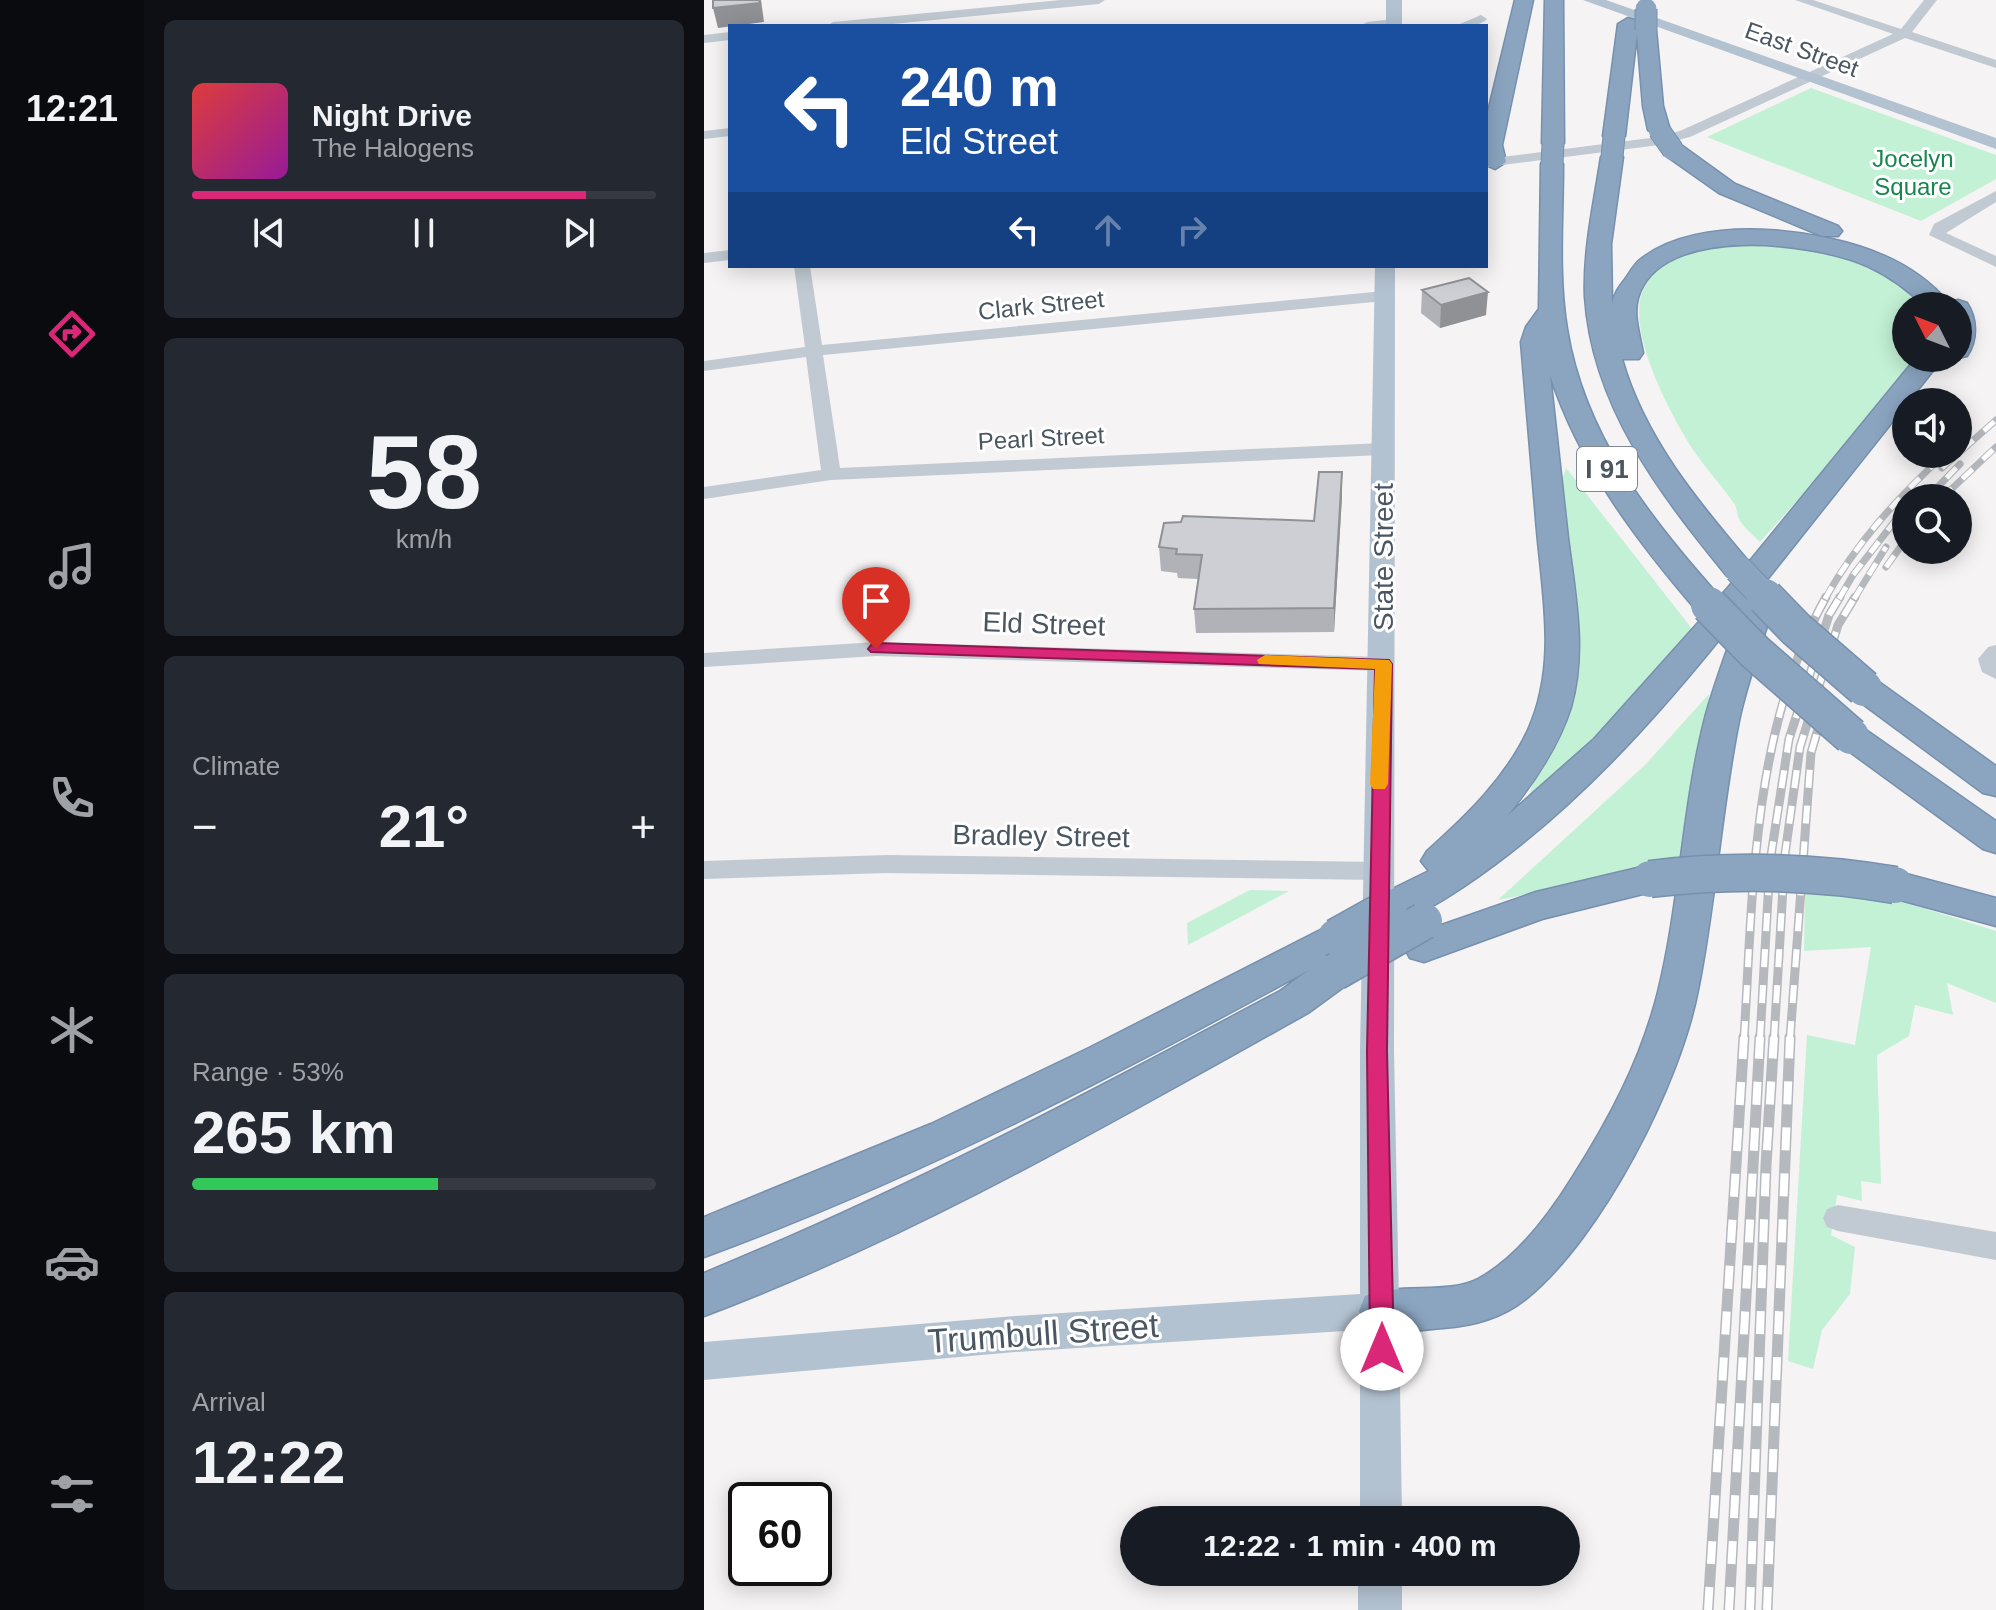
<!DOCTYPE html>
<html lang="en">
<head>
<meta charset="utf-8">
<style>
  body { margin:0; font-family:Helvetica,sans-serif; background:#242831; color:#f1f3f6; height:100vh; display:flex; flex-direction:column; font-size:30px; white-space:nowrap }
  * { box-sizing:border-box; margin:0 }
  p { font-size:26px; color:#9ea1a6 }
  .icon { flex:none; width:44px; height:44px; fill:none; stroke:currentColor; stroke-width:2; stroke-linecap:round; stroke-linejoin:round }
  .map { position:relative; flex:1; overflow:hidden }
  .side { display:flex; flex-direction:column; gap:20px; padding:20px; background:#0d0f14; width:560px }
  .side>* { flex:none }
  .top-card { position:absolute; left:24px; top:24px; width:760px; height:244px; border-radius:0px; box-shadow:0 4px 20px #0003; background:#1a4fa0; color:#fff; overflow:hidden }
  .needle { width:52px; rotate:312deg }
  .tools { position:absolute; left:1188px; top:292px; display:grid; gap:16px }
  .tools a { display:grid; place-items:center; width:80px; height:80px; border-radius:50%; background:#171b24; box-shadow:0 4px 20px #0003; font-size:40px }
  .speed { position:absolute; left:24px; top:1482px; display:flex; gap:16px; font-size:40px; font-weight:700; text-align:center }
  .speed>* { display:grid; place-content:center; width:104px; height:104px; border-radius:50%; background:#171b24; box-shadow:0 4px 20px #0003; line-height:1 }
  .speed .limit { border:4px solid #111; border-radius:12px; background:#fff; color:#111 }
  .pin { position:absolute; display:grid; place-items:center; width:68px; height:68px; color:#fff; margin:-82px -34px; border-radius:50% 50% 50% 0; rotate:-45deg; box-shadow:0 0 8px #0007 }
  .pin .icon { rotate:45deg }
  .me { position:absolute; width:88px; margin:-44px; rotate:0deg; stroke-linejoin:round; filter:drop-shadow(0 0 6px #0008) }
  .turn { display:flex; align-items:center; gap:28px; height:168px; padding:0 40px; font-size:36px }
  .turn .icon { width:104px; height:104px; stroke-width:2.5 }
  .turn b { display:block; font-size:56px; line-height:68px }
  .lanes { display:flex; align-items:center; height:76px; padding:0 40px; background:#0003; justify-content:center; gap:40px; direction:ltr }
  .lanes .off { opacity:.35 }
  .big { font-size:60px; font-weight:700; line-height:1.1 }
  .side .widget { flex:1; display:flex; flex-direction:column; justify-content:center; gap:12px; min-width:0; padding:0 28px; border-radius:12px; background:#242831 }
  .side .dial { align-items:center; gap:0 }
  .dial b { font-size:104px; line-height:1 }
  .song { display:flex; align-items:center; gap:24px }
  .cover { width:96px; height:96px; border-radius:12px; background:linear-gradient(135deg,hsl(0 70% 55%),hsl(300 70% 35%)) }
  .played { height:8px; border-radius:4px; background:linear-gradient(90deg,#db2777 85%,#363941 85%) }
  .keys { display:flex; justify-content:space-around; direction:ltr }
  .heat { display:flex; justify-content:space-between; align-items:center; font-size:44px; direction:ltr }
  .charge { height:12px; border-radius:6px; background:linear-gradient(90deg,#34c759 53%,#363941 0) }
  .trip { position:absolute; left:416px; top:1506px; width:460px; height:80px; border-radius:40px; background:#171b24; box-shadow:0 4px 20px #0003; font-weight:700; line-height:80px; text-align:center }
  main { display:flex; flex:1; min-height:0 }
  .tabs { display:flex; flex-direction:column; width:144px; justify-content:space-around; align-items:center; background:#090b0e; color:#9ea1a6 }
  .tabs .icon { width:56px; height:56px }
  .tabs .selected { color:#db2777 }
  .tabs b { font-size:36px; color:#f1f3f6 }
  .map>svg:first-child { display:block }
  .green { fill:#c3f1d5 }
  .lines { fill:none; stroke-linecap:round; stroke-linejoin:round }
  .highway-casing { stroke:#7690ad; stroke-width:3 }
  .minor { fill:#c1cad2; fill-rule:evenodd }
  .major { fill:#b3c2d1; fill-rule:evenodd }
  .highway { fill:#8ba5c1; fill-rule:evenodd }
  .rail-far2-casing { stroke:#b5b8bd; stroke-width:7 }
  .rail-far1-casing { stroke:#b5b8bd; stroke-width:9 }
  .rail-casing { stroke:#b5b8bd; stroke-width:11 }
  .rail-far2 { stroke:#fff; stroke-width:5; stroke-dasharray:14; stroke-linecap:butt }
  .rail-far1 { stroke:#fff; stroke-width:6; stroke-dasharray:18; stroke-linecap:butt }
  .rail { stroke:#fff; stroke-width:8; stroke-dasharray:23; stroke-linecap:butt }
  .highway-bridge-far2-casing { stroke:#7690ad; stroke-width:23; stroke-linecap:butt }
  .highway-bridge-far1-casing { stroke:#7690ad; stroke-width:30; stroke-linecap:butt }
  .highway-bridge-casing { stroke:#7690ad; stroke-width:39; stroke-linecap:butt }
  .highway-bridge-far2 { stroke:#8ba5c1; stroke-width:21 }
  .highway-bridge-far1 { stroke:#8ba5c1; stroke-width:28 }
  .highway-bridge { stroke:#8ba5c1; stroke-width:36 }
  .wall { fill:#b0b2b7 }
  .shaded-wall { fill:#909195 }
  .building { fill:#cdcfd5; stroke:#909195; stroke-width:2 }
  .route { fill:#db2777; stroke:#8e194d; stroke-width:2 }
  .slow { fill:#f59e0b }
  .labels { text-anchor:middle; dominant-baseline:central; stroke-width:6; stroke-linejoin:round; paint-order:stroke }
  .far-street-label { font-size:24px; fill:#4a5661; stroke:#fff }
  .far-park-label { font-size:24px; fill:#17864f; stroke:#fff }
  .shield { fill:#fff; stroke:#808990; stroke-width:2 }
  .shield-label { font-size:26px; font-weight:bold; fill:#4a5661 }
  .street-label { font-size:28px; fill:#4a5661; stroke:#fff }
  .near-street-label { font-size:34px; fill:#4a5661; stroke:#fff }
</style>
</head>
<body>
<main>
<nav class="tabs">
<b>12:21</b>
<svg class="icon selected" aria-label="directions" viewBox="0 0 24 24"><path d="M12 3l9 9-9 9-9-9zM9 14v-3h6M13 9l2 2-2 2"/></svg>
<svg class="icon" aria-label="music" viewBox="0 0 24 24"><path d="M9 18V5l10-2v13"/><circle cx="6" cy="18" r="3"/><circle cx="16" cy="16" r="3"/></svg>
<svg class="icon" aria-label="phone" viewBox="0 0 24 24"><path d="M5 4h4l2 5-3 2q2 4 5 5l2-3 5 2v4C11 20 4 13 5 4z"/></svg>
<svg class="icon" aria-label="climate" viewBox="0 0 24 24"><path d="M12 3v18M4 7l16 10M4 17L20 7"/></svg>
<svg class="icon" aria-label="car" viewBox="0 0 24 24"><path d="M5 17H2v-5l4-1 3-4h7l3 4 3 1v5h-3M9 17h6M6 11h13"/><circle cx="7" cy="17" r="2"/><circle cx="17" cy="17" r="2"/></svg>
<svg class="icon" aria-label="filters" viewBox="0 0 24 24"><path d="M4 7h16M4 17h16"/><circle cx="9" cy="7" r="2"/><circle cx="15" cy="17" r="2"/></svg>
</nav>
<section class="side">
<div class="widget">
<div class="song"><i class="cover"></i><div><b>Night Drive</b><p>The Halogens</p></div></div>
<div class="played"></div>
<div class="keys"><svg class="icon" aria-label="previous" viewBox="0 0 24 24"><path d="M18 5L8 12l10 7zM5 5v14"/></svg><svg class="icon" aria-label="pause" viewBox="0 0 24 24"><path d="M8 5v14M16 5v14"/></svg><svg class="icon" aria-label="next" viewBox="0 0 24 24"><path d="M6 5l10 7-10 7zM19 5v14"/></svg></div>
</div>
<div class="widget dial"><b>58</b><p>km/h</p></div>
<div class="widget"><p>Climate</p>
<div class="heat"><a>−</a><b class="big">21°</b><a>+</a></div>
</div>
<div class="widget"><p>Range · 53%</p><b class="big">265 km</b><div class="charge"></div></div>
<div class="widget"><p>Arrival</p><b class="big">12:22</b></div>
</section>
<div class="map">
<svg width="1292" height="1610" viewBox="0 0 1292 1610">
  <rect width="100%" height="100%" fill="#f5f3f3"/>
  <g class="green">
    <polygon points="1107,88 1292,155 1292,179 1217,221 1003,137"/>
    <path d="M1039 243 1111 247 1183 271 1221 306H1202V358H1210L1109 483 1056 542C1049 535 1039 527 1035 519 1032 513 1034 508 1029 502 1018 486 1004 471 992 454 969 420 921 331 939 290 956 253 1004 248 1039 243Z"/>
    <polygon points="862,468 989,630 902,729 825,797 830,778 848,740 857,484"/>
    <polygon points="1005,694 1003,746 989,861 794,900 941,765"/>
    <polygon points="1101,889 1191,899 1292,931 1292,1003 1243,983 1249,1015 1211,1005 1205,1036 1173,1055 1177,1184 1157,1181 1158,1201 1133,1195 1127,1235 1151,1247 1146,1294 1118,1330 1109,1369 1084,1361 1103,1035 1151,1045 1167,947 1100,951"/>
    <polygon points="546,890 585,891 484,945 483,923"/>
  </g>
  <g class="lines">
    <defs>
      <g id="highway">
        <polygon points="811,0 829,0 798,145 802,162 791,169 782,165 782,120"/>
        <polygon points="841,0 859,0 860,143 849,150 838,143"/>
        <polygon points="924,18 931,20 933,29 942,24 952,30 959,106 966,130 955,136 944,130 939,106 933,33 921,136 910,142 899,136 914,24"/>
        <polygon points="969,143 977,145 1031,184 1134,226 1138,231 1134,236 1118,236 1015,193 961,155 958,150"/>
        <path d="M908 150 919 157 907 244 908 305C910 293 915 287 922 278 926 272 931 263 937 259 995 213 1118 228 1181 256 1206 267 1227 282 1245 303L1254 300 1263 303C1273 318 1274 340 1263 356L1254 358V306H1220C1203 289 1186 277 1165 267 1112 242 956 223 934 298 929 316 936 335 939 353L935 359H918C940 437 993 501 1045 562L1212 358H1239L1050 596 1065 598 1070 605C1058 643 1043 682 1035 721 1017 810 1012 901 994 990 976 1084 898 1237 823 1298 799 1318 768 1326 739 1328 713 1330 686 1336 661 1326L655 1311 661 1296C696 1282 743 1295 774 1279 813 1258 845 1215 868 1178 905 1120 937 1060 954 992 976 903 978 808 1001 718 1010 684 1024 649 1035 615 954 717 868 814 759 887 735 903 700 927 670 918L665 908 670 898 725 871 717 861 723 851C762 816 802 778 824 730 853 666 839 598 833 531 828 468 822 405 817 342L822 327 835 309 837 164 840 159 848 157 859 164C859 219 854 275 863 329 880 435 946 519 1016 597L1032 578 1023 576C956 494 888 406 881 297 879 250 890 203 897 157ZM846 375C876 466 932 540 994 612L1002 614 890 739 803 816C829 784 854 748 867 707 883 652 871 593 864 538 858 484 852 429 846 375Z"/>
        <polygon points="1160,677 1172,680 1292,766 1292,796 1279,793 1148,696 1143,688 1148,680"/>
        <polygon points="1147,724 1159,728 1292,821 1292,853 1279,849 1135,744 1130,736 1135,728"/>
        <polygon points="946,865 959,869 965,879 959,889 838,919 720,962 706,958 700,947 706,936 832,892"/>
        <polygon points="1191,871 1292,898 1292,926 1178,895 1172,885 1178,875"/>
        <path d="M632 922 646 927 651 937 646 947 626 958 645 961 651 972 645 983 604 1013C408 1122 210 1237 0 1316V1273C198 1192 387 1092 576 991L605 970C409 1077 210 1180 0 1257V1217L227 1124 385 1048Z"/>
      </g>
    </defs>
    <use href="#highway" class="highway-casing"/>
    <g class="minor">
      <polygon points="357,0 401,0 395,4 168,26 123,26 129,22"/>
      <polygon points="1091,0 1109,0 1197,29 1220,0 1233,0 1208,32 1292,60 1292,68 1201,38 986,137 955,145 782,167 782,159 954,137 976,131 1189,34"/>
      <path d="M777 15 783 19C775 27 762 26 751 26Z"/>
      <polygon points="690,19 696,23 695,26 657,26 663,22"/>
      <polygon points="26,32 26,40 0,43 0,35"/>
      <polygon points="26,128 26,136 0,139 0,131"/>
      <polygon points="1292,191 1292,202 1242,233 1292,256 1292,267 1225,235 1230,224"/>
      <polygon points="26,250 26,260 0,263 0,253"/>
      <polygon points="90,266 106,266 118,345 680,291 688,296 680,301 119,355 136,468 678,443 687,449 678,455 127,480 0,499 0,487 117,470 102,357 0,371 0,361 101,347"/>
      <polygon points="172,642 679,657 687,659 690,664 687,669 679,671 172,656 0,667 0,653"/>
      <polygon points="1292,645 1292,679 1278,672 1274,659 1284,647"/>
      <polygon points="183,855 674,862 683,865 686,871 683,877 674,880 183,873 0,879 0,861"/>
      <polygon points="1134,1205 1292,1232 1292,1260 1134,1231 1123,1227 1119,1218 1123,1209"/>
    </g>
    <g class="major">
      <rect x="682" y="0" width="16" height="26"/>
      <polygon points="879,0 902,0 1292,138 1292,149"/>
      <polygon points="671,266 691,266 690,1051 695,1305 698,1311 695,1317 698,1520 656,1520 656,1330 311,1352 0,1380 0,1342 311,1316 656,1294 656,1051"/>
      <rect x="654" y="1572" width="44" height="38"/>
    </g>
    <use href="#highway" class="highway"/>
    <defs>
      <g id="rail-far2">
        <polyline points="1238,468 1292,420"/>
        <polyline points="1223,498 1256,464"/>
        <polyline points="1238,498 1292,447"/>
        <polyline points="1182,567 1202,539"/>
        <path d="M1121 599C1152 543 1194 497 1241 454"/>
        <polyline points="1135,599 1149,575 1194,517"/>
        <polyline points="1150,599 1182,547"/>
      </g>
      <g id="rail-far1">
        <path d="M1040 1039C1049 891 1048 730 1122 597"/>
        <polyline points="1056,1039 1066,862 1085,739 1125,615 1136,597"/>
        <polyline points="1070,1039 1081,854 1096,747 1134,625 1151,597"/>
        <polyline points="1086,1039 1107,753 1122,701"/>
      </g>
      <g id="rail">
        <polyline points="1004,1610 1040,1037"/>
        <polyline points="1025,1610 1056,1037"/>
        <polyline points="1046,1610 1062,1165 1070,1037"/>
        <polyline points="1063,1610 1086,1037"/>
      </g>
    </defs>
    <use href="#rail-far2" class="rail-far2-casing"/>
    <use href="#rail-far1" class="rail-far1-casing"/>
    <use href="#rail" class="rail-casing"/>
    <use href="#rail-far2" class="rail-far2"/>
    <use href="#rail-far1" class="rail-far1"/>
    <use href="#rail" class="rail"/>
    <defs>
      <g id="highway-bridge-far2">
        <polyline points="942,9 942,30"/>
        <polyline points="955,130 969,150"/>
        <polyline points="908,157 910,136"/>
        <polyline points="848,164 849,143"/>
      </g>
      <polyline id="highway-bridge-far1" points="1034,569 1063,599"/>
      <g id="highway-bridge">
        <polyline points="1061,597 1092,629 1160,688"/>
        <polyline points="1005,605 1051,652 1147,736"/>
        <path d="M946 879C1029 869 1109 871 1191 885"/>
        <polyline points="632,937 684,908"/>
        <polyline points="631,972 720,921"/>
      </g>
    </defs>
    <use href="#highway-bridge-far2" class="highway-bridge-far2-casing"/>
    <use href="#highway-bridge-far1" class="highway-bridge-far1-casing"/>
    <use href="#highway-bridge" class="highway-bridge-casing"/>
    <use href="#highway-bridge-far2" class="highway-bridge-far2"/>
    <use href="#highway-bridge-far1" class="highway-bridge-far1"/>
    <use href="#highway-bridge" class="highway-bridge"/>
  </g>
  <g class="wall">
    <polygon points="718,290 782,315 736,328 717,313"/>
    <polygon points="638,472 638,496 630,632 492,633 490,609 494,579 474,578 473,573 457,571 455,547 610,521"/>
  </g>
  <g class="shaded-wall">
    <polygon points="57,0 60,22 14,28 9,8"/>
    <polygon points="784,292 782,315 736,328 737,305"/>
    <polygon points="638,472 638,496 630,632 630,608"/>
  </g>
  <g class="building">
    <polygon points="9,0 55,0 56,3 9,8"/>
    <polygon points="765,278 784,292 737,305 718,290"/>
    <polygon points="615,472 638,472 630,608 490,609 498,555 472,554 473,549 455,547 460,523 477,522 479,516 610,521"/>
  </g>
  <polygon class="route" points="172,643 685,660 688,664 683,1051 690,1349 686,1357 678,1360 669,1357 666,1349 663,1051 671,669 167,652 164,649 167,645"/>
  <polygon class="slow" points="561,655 685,660 688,664 684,784 681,789 669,789 666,784 671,669 555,664 553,660"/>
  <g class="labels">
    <g class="far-street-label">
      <text transform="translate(1098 49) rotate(20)">East Street</text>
      <text transform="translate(337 305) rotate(-6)">Clark Street</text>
      <text transform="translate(337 438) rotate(-3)">Pearl Street</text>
    </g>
    <g class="far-park-label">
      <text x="1209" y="158">Jocelyn<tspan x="1209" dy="28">Square</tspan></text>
    </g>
    <rect class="shield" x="873" y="447" width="60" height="44" rx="6"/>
    <g class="shield-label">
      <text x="903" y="469">I 91</text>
    </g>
    <g class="street-label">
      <text transform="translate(679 557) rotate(-90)">State Street</text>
      <text transform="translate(340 624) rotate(2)">Eld Street</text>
      <text transform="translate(337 836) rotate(1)">Bradley Street</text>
    </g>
    <g class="near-street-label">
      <text transform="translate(339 1333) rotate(-4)">Trumbull Street</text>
    </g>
  </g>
</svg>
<div class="tools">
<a><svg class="needle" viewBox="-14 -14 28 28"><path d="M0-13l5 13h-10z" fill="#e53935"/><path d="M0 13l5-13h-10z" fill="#9ea1a6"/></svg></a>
<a><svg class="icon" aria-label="sound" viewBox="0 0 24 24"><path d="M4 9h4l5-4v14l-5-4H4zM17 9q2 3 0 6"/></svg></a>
<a><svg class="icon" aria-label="search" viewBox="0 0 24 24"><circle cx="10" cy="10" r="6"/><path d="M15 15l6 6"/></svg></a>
</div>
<div class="speed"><div class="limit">60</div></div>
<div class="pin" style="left:172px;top:649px;background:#d93025"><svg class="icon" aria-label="arrive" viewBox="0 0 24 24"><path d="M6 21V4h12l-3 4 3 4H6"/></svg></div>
<svg class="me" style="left:678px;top:1349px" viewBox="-20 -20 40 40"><circle r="19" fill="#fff"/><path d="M0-13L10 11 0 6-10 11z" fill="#db2777"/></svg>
<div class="trip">12:22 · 1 min · 400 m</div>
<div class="top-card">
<div class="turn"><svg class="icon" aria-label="left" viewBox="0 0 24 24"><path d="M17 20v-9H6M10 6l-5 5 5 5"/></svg><div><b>240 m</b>Eld Street</div></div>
<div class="lanes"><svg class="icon" aria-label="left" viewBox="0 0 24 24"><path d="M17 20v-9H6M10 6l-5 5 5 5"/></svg><svg class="icon off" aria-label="ahead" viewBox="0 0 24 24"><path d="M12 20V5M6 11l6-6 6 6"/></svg><svg class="icon off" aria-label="right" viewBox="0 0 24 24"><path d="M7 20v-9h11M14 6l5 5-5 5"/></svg></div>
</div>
</div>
</main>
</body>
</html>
